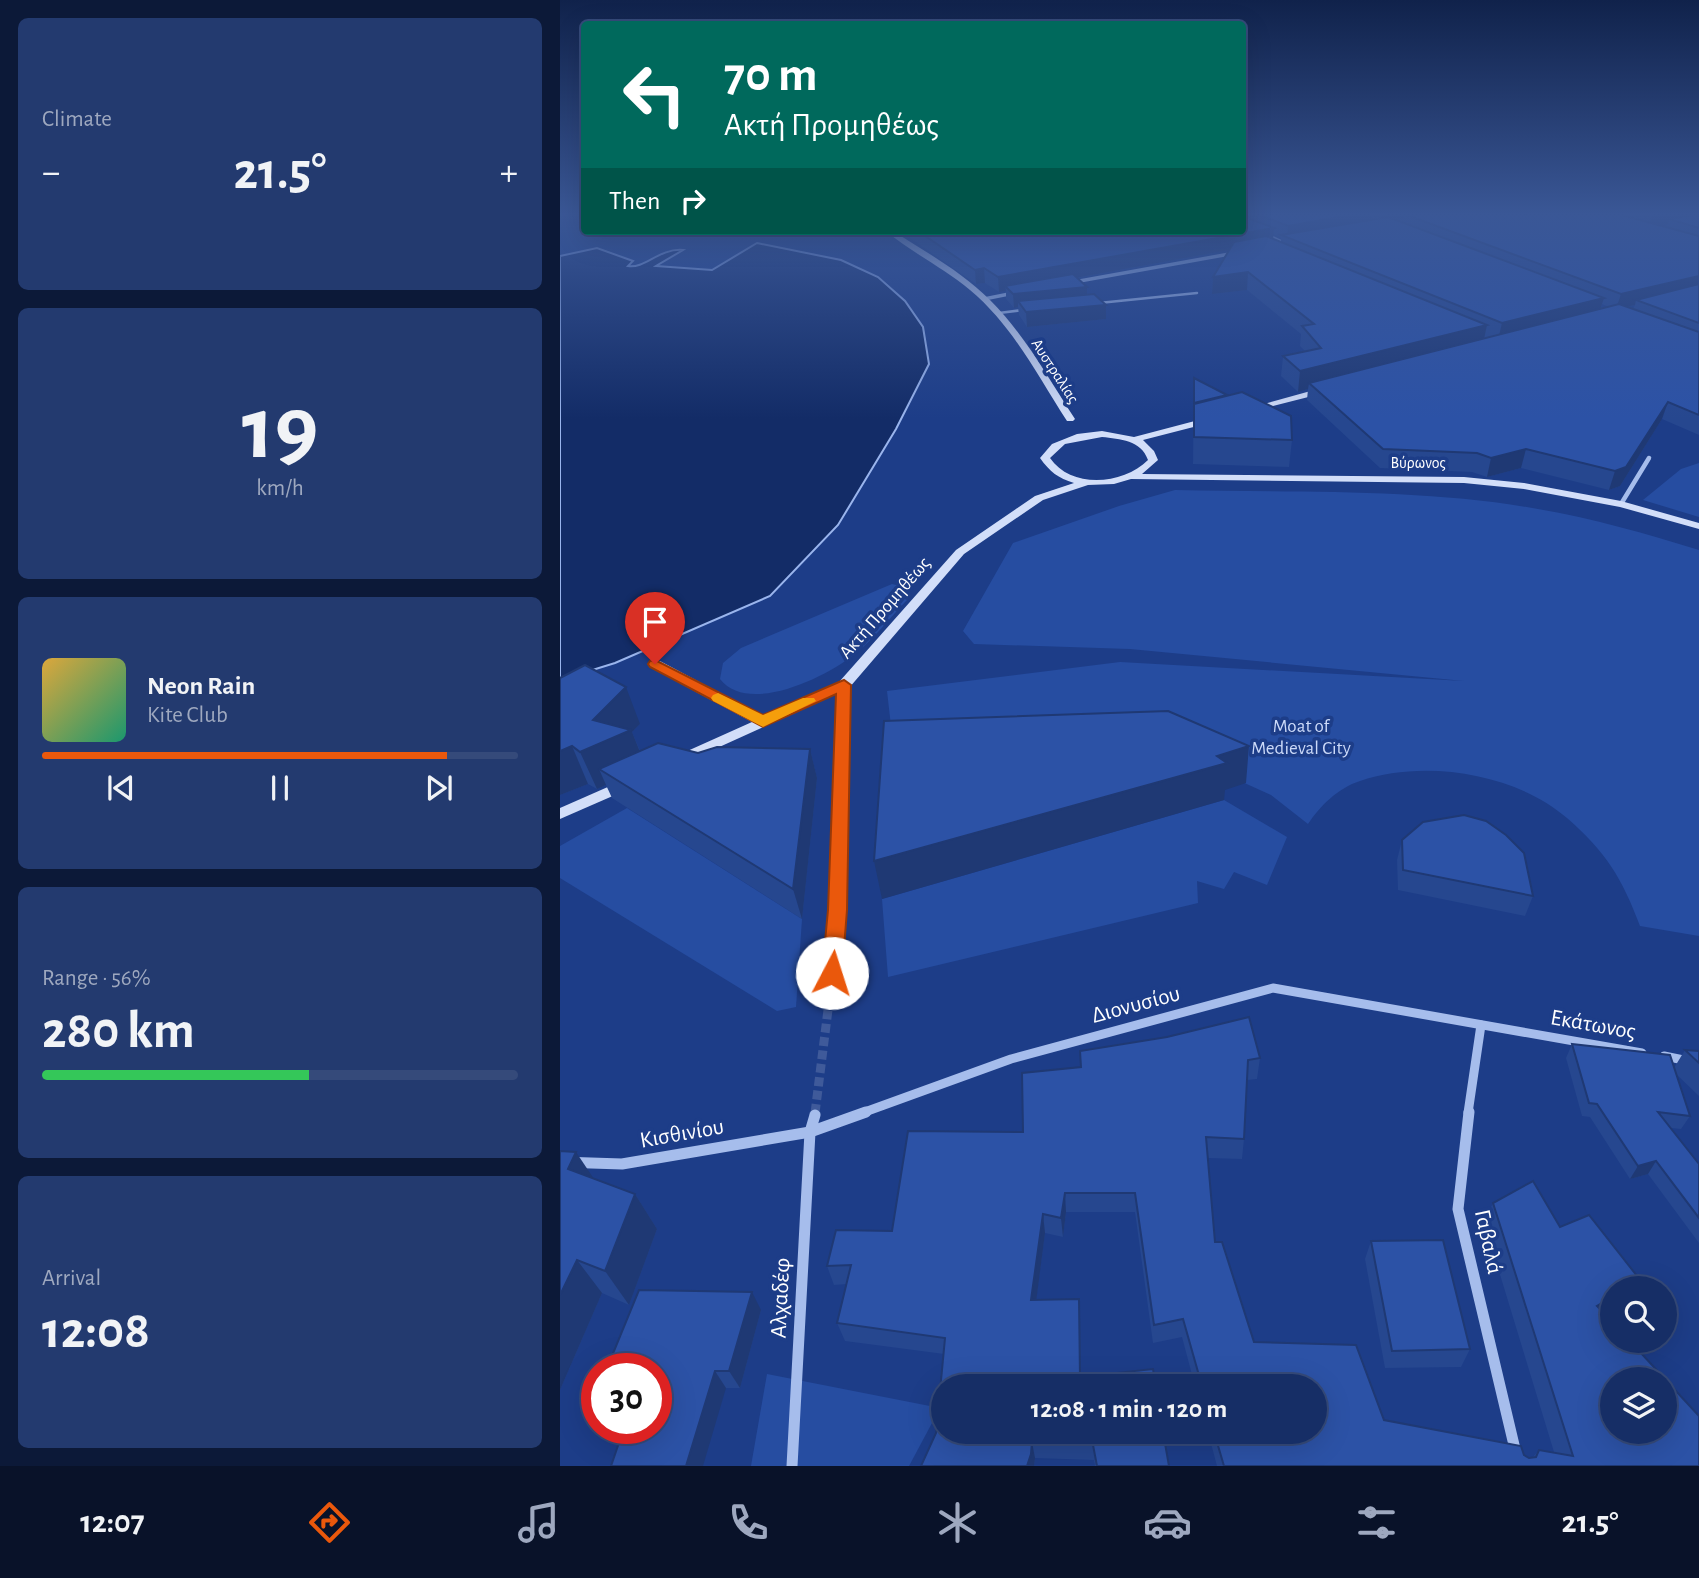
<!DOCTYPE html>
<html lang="en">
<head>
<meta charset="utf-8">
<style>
  body { margin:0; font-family:"Alegreya Sans",sans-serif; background:#233a6f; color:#f1f3f6; height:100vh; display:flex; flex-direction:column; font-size:26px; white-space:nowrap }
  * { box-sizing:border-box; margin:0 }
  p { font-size:23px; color:#9ea8bf }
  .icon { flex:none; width:38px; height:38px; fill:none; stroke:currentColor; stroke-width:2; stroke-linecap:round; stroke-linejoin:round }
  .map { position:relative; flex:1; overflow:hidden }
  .side { display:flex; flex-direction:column; gap:18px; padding:18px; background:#0c1938; width:560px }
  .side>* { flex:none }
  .guide { position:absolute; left:21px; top:21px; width:665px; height:214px; border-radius:7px; box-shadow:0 7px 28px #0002,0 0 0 2px #354a7a; background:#00695c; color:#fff; overflow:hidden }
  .tools { position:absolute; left:1040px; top:1276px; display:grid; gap:14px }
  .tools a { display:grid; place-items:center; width:77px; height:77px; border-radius:50%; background:#162e66; box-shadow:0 7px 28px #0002,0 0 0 2px #354a7a; font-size:35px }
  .speed { position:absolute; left:21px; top:1353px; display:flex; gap:14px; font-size:35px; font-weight:700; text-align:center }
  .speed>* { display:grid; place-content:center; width:91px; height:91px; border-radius:50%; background:#162e66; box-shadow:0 7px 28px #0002,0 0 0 2px #354a7a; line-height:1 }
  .speed .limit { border:10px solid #d22; background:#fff; color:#111 }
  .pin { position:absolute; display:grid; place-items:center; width:60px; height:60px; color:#fff; margin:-72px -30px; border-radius:50% 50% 50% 0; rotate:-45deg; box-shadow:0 0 7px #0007 }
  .pin .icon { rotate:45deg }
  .me { position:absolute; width:77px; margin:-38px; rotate:5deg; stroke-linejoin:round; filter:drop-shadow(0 0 5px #0008) }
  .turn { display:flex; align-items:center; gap:24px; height:147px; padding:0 28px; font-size:32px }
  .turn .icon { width:91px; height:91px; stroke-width:2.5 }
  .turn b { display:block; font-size:49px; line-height:60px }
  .then { display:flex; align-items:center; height:66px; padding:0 28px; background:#0003; gap:14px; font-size:26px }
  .big { font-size:52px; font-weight:700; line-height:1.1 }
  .side .card { flex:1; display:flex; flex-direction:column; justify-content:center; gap:10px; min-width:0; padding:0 24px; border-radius:10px; background:#233a6f }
  .side .dial { align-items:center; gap:0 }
  .dial b { font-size:91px; line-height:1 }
  .song { display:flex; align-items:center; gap:21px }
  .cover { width:84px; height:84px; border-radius:10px; background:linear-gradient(135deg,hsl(40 70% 55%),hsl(160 70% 35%)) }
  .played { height:7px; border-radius:4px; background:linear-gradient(90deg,#ea580c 85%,#354a7a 85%) }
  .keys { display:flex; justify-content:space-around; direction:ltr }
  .heat { display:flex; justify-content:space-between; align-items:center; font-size:38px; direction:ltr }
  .charge { height:10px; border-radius:5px; background:linear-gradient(90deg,#34c759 56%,#354a7a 0) }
  .trip { position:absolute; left:371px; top:1374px; width:396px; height:70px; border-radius:35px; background:#162e66; box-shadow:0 7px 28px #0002,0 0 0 2px #354a7a; font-weight:700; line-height:70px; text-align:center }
  .tabs { display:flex; height:112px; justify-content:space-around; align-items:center; background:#091229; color:#9ea8bf }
  .tabs .icon { width:49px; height:49px }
  .tabs .selected { color:#ea580c }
  .tabs b { font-size:32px; color:#f1f3f6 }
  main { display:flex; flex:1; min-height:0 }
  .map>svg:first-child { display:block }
  .green { fill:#264da1 }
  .water { fill:#132c67; stroke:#9ab5ed; stroke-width:2 }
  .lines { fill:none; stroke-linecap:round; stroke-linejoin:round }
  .street-tunnel-far1 { stroke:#3f5a9a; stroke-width:9; stroke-dasharray:9 4.5; stroke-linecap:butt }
  .street-tunnel { stroke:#3f5a9a; stroke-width:11; stroke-dasharray:11 5; stroke-linecap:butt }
  .lane-far1 { stroke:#a6bdec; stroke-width:2.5 }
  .lane { stroke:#a6bdec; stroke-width:4.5 }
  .street-far3 { stroke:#a6bdec; stroke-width:3.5 }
  .street-far2 { stroke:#a6bdec; stroke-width:7 }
  .street-far1 { stroke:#a6bdec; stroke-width:9 }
  .street { stroke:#a6bdec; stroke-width:11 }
  .secondary { fill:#d2def9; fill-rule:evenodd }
  .wall { fill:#26478f; fill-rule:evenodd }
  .shaded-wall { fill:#1f3974 }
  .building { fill:#2c52a6; stroke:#1f3974; stroke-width:2; fill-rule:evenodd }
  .route { fill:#ea580c; stroke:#983908; stroke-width:2 }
  .slow { fill:#f59e0b }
  .labels { text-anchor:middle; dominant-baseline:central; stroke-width:7; stroke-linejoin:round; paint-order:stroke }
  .far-street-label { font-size:16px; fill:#fff; stroke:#1d3d88 }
  .street-label { font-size:19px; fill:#fff; stroke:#1d3d88 }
  .park-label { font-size:19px; fill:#ccdaf9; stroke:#1d3d88 }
  .near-street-label { font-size:23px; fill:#fff; stroke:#1d3d88 }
</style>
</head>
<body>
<main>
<section class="side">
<div class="card"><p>Climate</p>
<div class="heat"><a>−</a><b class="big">21.5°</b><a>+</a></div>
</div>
<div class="card dial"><b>19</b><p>km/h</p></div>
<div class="card">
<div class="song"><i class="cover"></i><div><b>Neon Rain</b><p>Kite Club</p></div></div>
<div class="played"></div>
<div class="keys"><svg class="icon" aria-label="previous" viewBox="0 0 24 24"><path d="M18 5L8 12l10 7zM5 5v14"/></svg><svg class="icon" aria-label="pause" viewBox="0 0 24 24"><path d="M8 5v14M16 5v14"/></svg><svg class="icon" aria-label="next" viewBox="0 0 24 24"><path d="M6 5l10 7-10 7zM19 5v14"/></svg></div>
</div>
<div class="card"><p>Range · 56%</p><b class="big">280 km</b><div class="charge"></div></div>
<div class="card"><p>Arrival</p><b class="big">12:08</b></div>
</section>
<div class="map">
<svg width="1139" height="1466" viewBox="0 0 1139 1466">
  <rect width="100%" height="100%" fill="#1d3d88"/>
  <g class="green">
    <polygon points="1139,463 1139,517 1083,500 1121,469"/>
    <path d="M615 490C733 493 862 488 978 509 1033 518 1086 534 1139 550V936L1080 926C1062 878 1046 852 1007 818 955 773 864 759 800 781 778 788 760 806 748 824L711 795 607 748 331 726 327 691 560 662 904 681 570 649 414 644 403 631 453 543 559 506Z"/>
    <path d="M332 584 348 588 351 595 348 599C330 617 313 641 292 656 264 678 188 715 160 679L163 663 181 648Z"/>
    <polygon points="664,800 727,837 707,885 674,872 664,889 637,881 638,903 328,977 322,899"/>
    <polygon points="67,808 242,919 236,1007 217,1011 0,878 0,846"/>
    <polygon points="207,1374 380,1408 349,1466 191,1466"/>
  </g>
  <path class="water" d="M197 243 281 260 318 277 345 301 363 327 369 364 336 429 278 525 210 596 55 663 0 680V256L37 248 73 261 68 266C85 269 99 248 123 250L96 266 152 270Z"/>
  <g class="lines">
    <polyline class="street-tunnel-far1" points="255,1113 270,994"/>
    <polyline class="street-tunnel" points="255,1115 255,1112"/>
    <g class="lane-far1">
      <polyline points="708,235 727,244"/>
      <polyline points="539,303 637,293"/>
      <polyline points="439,313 463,310"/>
    </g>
    <polyline class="lane" points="1061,504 1089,458"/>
    <g class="street-far3">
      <polyline points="514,282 675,253"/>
      <polyline points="424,299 454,293"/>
    </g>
    <polyline class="street-far2" points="280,837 284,685"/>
    <g class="street-far1">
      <polyline points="270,994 278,910 280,835"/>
      <polyline points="1104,1056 1139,1063"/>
      <polyline points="302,1113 451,1059 713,988 1082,1053"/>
      <polyline points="908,1113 921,1025"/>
    </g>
    <g class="street">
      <polyline points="909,1112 898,1209 959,1466"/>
      <polyline points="0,1162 62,1164 250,1132 306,1112"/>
      <polyline points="232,1466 250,1132 255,1115"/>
    </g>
    <g class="secondary">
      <path d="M326 231H333C366 252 402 272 430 300 465 335 488 378 515 419L513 421H507C477 375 453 326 410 290 384 268 352 253 326 231Z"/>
      <polygon points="765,387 769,390 768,392 690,412 686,409"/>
      <path d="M650 417 653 418V422L583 440 594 451 598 460 582 474 904 477 964 483 1061 501 1139 523V529L1060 507 964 489 904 483 571 479 554 484 528 485 483 500 404 554 289 688 124 763H114L112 760 114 757 192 722 90 667 89 664 90 661H100L203 716 279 682 396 550 475 496 514 483C498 478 490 472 480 458L492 444 517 434 542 431 574 437ZM542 437C560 439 581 440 588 460 563 485 511 489 490 458L505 444Z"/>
      <polygon points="66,779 73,784 71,788 0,819 0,808"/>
    </g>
  </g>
  <g class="wall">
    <path d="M682 214H1139V435L1102 419 1060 486 1049 490 961 468 927 477 912 472 820 468 747 400 748 389 738 392 721 376 723 356 745 351 740 346 741 334 687 290 652 294 653 277 669 250 517 278 527 287V294L546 305V319L467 327 459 315 458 307 454 308 446 299V291L439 292 425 283 416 284 350 238 349 231H682ZM1108 224 1107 227 1099 225ZM713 234 721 237V242L713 239ZM1042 304 1049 307 1041 309ZM1075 305 1073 309 1067 307Z"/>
    <polygon points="634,378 667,396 732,440 729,467 633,464"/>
    <polygon points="0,678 80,724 72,732 80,751 138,753 250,749 257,778 242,919 52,798 46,785 37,789 28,784 0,795"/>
    <polygon points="842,840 973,896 965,916 838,890 837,860"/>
    <polygon points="1012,1044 1114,1068 1125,1050 1139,1051 1139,1096 1115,1073 1130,1116 1121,1129 1111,1128 1139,1164 1139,1243 1088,1174 1070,1179 1030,1117 1022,1116 1006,1058"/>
    <polygon points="520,1051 700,1058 697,1079 687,1080 684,1139 682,1159 648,1158 655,1242 694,1342 824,1420 964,1455 969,1458 973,1457 979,1450 994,1452 924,1222 933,1203 1000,1227 1081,1281 1076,1288 1052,1288 1052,1309 1044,1313 1139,1415 1139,1466 657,1466 648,1432 754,1432 754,1386 635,1386 622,1337 593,1343 575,1212 506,1212 503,1237 485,1233 476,1300 520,1318 521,1377 603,1432 609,1466 535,1466 534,1460 475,1458 474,1466 361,1466 376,1433 384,1354 285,1341 277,1323 287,1284 274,1285 267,1266 332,1231 463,1132 521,1068"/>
    <polygon points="0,1151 34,1179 75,1194 97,1229 69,1305 42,1293 0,1390"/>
    <polygon points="811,1241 910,1349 901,1367 825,1368 805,1259"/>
    <polygon points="201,1310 180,1388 166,1388 51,1466"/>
  </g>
  <g class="shaded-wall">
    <polygon points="796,214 812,214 810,224 727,238 728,226"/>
    <polygon points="827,214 868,214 844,214 843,218 826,222"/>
    <polygon points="1092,214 1139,214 1109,219 1108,224 1089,227"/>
    <polygon points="714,228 713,242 449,290 445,286 446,291 439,292 438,277"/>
    <polygon points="424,268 425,283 416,284 415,270"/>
    <polygon points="688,272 687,290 652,294 653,277"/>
    <polygon points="1139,276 1139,289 1076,300 1075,305 1056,309 1061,294"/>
    <polygon points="527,287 527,300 458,301 458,307 454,308 453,294"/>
    <polygon points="1044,298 1039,313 938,340 942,323"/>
    <polygon points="546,305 546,319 467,327 466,312"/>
    <polygon points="927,325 923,344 749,383 748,389 738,392 740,371"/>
    <polygon points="1108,402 1102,419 1060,486 1049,490 1055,471"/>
    <polygon points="966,449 961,468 927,477 931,458"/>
    <polygon points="66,687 80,724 72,732 86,767 39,769 46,785 37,789 20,752 33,720"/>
    <polygon points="12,746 28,784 0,795 0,751"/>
    <polygon points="689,746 686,783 665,790 664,800 322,899 314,861"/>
    <polygon points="250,749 257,778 242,919 233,889"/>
    <polygon points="16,1152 40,1188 8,1169"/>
    <polygon points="1096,1161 1088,1174 1070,1179 1078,1166"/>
    <polygon points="505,1193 506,1212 503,1237 501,1218"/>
    <polygon points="75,1194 97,1229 69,1305 45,1271"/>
    <polygon points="483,1214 485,1233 474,1318 471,1300"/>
    <polygon points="17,1260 42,1293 0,1390 0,1295"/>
    <polygon points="1081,1281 1076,1288 1069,1288"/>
    <polygon points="192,1292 201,1310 180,1388 169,1371"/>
    <polygon points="1052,1297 1052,1309 1025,1324 1037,1306"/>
    <polygon points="519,1299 520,1318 521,1386 520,1386"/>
    <polygon points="155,1371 166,1388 143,1466 126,1466"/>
    <polygon points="472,1442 475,1458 474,1466 467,1466"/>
  </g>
  <g class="building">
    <polygon points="697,214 796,214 728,226"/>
    <polygon points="844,214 1058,214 1139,236 1139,276 1061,294"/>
    <polygon points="1139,214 1139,228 1109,219 1138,214"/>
    <polygon points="682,216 714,228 438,277 424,268 415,270 358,231 682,231"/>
    <polygon points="828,217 1044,298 942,323 721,235"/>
    <polygon points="706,236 927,325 740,371 723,356 761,348 742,326 754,324 688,272 653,277 674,242"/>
    <polygon points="513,274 527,287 453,294 445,286"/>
    <polygon points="1139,284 1139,323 1076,300"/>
    <polygon points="534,294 546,305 466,312 458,301"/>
    <polygon points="1059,304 1139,332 1139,415 1108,402 1066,467 1055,471 966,449 931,458 917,453 823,449 749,383"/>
    <polygon points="634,378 667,395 634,403"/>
    <polygon points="682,392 731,416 732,440 634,437 634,404"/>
    <polygon points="25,665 66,687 33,720 71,730 20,752 12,746 0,751 0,678"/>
    <polygon points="608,711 689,746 657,756 667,763 314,861 324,721"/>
    <polygon points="98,743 138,753 157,747 250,749 233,889 39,769"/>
    <polygon points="904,815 926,821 946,835 964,853 973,896 843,870 842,840 863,822"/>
    <path d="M689 1017 700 1058 688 1060 684 1139 646 1137 655 1242H662L694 1342 796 1345 824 1420 961 1446 964 1455 969 1458 976 1457 979 1450 1013 1456 933 1203 973 1181 1000 1227 1029 1215 1081 1281 1069 1288H1052V1297L1037 1306 1052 1321V1340H1069L1139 1416V1466H664L654 1432H754V1386H642L623 1319 594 1325 575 1193H505L501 1218 483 1214 471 1300 519 1299 520 1377 593 1369 596 1386H383V1432H603L609 1466H537L533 1445 472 1442 471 1454 467 1466H361L376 1433 385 1338 277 1323 291 1265 267 1266 276 1230 332 1231 348 1131 463 1132 462 1073 521 1067 520 1051 607 1037ZM1052 1379H1104V1432H1052Z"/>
    <polygon points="1012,1044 1110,1055 1130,1116 1098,1112 1139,1164 1139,1218 1096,1161 1078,1166 1037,1104 1029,1103"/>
    <polygon points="1125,1050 1139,1051 1139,1063"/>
    <polygon points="0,1151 16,1152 8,1169 75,1194 45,1271 17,1260 0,1295"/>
    <polygon points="883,1240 910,1349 832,1351 811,1241"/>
    <polygon points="79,1290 192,1292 169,1371 155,1371 126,1466 51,1466 64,1428 96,1428 96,1368 47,1368"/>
  </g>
  <linearGradient id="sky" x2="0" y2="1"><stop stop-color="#10224b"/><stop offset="0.51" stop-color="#3a5796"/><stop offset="1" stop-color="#3a5796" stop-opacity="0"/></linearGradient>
  <rect width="1139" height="419" fill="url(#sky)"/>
  <polygon class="route" points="95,660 203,715 279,682 284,680 291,685 287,910 282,973 279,979 272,982 265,979 262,973 268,910 276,694 203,727 90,667 88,664 90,661"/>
  <polygon class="slow" points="158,693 203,715 243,698 254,698 256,701 203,727 153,701 151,698 153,695"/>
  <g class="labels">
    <g class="far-street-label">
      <text transform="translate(495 371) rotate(57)">Αυστραλίας</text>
      <text x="858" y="463">Βύρωνος</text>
    </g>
    <g class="street-label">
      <text transform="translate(325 608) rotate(-49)">Ακτή Προμηθέως</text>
    </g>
    <g class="park-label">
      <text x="741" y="726">Moat of<tspan x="741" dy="22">Medieval City</tspan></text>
    </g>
    <g class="near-street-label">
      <text transform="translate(576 1005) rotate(-15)">Διονυσίου</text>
      <text transform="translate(1033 1025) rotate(10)">Εκάτωνος</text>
      <text transform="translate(122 1134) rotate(-10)">Κισθινίου</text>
      <text transform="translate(928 1242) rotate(78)">Γαβαλά</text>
      <text transform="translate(221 1298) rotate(-87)">Αλχαδέφ</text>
    </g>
  </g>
</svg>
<div class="tools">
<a><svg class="icon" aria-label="search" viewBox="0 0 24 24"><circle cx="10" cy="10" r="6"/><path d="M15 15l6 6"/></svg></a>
<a><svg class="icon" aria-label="layers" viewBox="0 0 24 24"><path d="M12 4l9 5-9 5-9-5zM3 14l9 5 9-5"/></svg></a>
</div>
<div class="speed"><div class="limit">30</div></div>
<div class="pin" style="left:95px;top:664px;background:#d93025"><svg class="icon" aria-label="arrive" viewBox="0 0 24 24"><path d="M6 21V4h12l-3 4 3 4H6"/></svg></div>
<svg class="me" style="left:272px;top:973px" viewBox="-20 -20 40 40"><circle r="19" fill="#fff"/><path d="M0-13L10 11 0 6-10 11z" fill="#ea580c"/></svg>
<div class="trip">12:08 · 1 min · 120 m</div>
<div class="guide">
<div class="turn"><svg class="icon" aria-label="left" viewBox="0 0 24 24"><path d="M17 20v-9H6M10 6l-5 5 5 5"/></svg><div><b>70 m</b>Ακτή Προμηθέως</div></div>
<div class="then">Then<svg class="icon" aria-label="right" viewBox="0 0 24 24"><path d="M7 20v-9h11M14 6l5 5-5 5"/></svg></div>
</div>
</div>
</main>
<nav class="tabs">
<b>12:07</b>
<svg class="icon selected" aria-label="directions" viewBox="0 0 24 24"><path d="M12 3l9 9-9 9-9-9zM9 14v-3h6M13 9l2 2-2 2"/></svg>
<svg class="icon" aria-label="music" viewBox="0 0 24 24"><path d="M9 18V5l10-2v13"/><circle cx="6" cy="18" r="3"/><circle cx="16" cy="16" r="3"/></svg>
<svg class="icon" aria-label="phone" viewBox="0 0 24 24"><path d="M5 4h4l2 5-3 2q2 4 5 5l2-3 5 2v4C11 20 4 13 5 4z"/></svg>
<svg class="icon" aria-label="climate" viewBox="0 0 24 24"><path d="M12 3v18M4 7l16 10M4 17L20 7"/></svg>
<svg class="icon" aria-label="car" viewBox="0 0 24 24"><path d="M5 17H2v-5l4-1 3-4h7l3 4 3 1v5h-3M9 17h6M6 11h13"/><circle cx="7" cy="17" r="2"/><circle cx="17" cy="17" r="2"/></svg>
<svg class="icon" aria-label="filters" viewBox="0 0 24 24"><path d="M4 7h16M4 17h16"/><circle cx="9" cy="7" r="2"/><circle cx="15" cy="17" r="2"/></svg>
<b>21.5°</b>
</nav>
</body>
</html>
